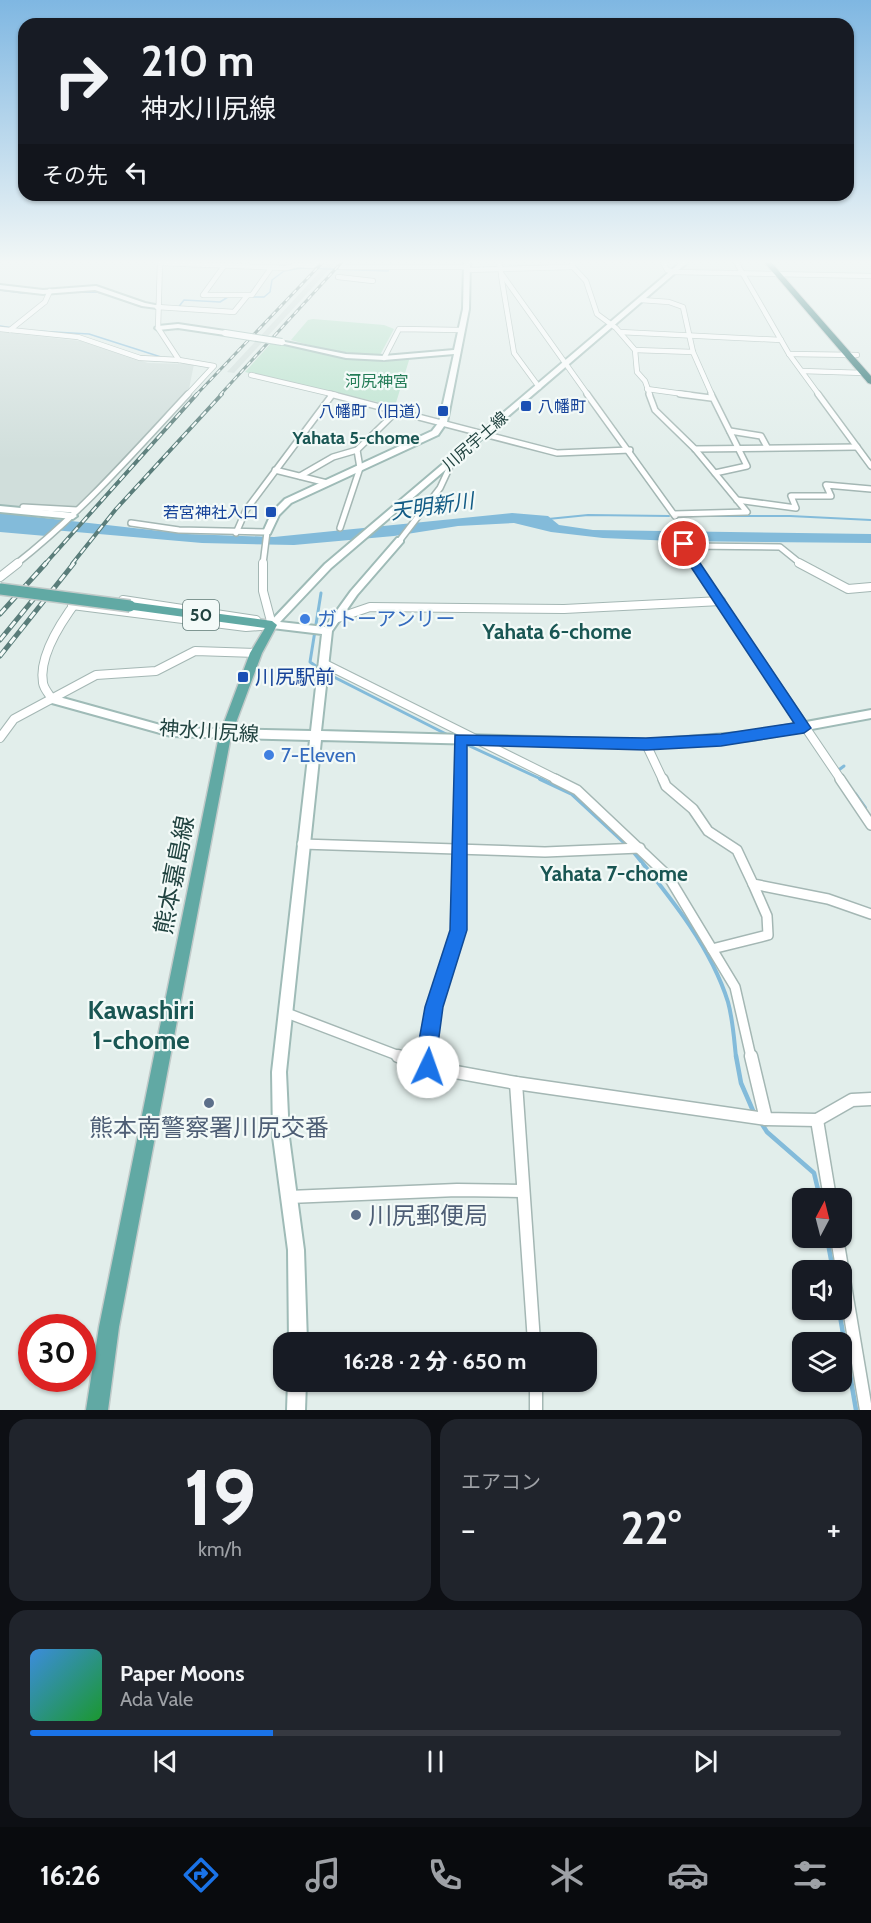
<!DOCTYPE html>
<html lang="ja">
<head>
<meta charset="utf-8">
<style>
  body { margin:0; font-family:Cabin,"Noto Sans JP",sans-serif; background:#20242c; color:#f1f3f6; height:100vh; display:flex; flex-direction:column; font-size:22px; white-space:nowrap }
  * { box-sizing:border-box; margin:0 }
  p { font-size:20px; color:#9ea1a6 }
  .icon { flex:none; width:33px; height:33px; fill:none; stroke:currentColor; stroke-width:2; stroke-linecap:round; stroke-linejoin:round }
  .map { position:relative; height:1410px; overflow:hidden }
  .panel { display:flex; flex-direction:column; gap:9px; padding:9px; background:#0d0f14; flex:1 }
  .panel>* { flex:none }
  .banner { position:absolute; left:18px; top:18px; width:836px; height:183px; border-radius:18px; box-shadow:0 2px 4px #0004; background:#171b24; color:#f1f3f6; overflow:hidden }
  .needle { width:39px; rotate:7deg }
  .tools { position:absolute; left:792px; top:1188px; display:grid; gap:12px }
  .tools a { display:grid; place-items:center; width:60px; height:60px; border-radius:12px; background:#171b24; box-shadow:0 2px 4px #0004; font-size:30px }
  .speed { position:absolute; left:18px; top:1314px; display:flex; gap:12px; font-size:30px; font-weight:700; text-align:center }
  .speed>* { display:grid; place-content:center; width:78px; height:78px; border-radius:50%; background:#171b24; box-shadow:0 2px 4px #0004; line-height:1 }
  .speed .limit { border:9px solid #d22; background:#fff; color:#111 }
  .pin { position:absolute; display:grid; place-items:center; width:51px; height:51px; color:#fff; margin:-26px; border:3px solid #fff; border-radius:50%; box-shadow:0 2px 6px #0007 }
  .me { position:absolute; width:66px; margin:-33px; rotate:3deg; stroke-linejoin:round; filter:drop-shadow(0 0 4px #0008) }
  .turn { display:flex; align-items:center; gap:21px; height:126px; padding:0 24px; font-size:27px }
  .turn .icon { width:78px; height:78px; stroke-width:2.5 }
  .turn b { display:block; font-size:42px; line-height:51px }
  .then { display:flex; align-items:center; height:57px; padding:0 24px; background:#0003; gap:12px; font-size:22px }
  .big { font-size:45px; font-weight:800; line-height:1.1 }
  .panel .tile { flex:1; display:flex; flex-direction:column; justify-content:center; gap:9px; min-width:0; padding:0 21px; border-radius:18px; background:#20242c }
  .panel .dial { align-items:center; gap:0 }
  .dial b { font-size:78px; line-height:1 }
  .song { display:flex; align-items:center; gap:18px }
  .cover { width:72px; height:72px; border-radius:9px; background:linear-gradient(135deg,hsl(210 70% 55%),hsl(130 70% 35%)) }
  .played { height:6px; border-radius:3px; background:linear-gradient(90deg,#1a73e8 30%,#363941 30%) }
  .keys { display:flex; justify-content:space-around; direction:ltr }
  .heat { display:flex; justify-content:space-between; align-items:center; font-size:33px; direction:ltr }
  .panel .tiles { flex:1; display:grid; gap:9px; grid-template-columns:1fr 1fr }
  .tile:last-child { grid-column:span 2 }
  .trip { position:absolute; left:273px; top:1332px; width:324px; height:60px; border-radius:18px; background:#171b24; box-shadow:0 2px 4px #0004; font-weight:800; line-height:60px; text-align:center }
  .dock { display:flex; height:96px; justify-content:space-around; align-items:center; background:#090b0e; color:#9ea1a6 }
  .dock .icon { width:42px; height:42px }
  .dock .active { color:#1a73e8 }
  .dock b { font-size:27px; color:#f1f3f6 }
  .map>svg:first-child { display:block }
  .built { fill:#d0dedb }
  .green { fill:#b8e2cc }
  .water { fill:#83bbda }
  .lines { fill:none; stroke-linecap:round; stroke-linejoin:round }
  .stream-far4 { stroke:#83bbda; stroke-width:1.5 }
  .stream-far3 { stroke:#83bbda; stroke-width:2 }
  .stream-far2 { stroke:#83bbda; stroke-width:3 }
  .stream-far1 { stroke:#83bbda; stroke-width:4 }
  .stream { stroke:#83bbda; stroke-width:4.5 }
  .street-far4-casing { stroke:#a4b7b4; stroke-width:6 }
  .street-far3-casing { stroke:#a4b7b4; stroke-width:8 }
  .street-far2-casing { stroke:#a4b7b4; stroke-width:10 }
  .street-far1-casing { stroke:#a4b7b4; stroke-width:12 }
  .street-casing { stroke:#a4b7b4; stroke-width:15 }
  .secondary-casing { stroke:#9fbbb7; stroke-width:4 }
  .primary-casing { stroke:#c1cac9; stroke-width:3 }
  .highway-casing { stroke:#c1cac9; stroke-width:2 }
  .street-far4 { stroke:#fff; stroke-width:4.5 }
  .street-far3 { stroke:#fff; stroke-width:5 }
  .street-far2 { stroke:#fff; stroke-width:8 }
  .street-far1 { stroke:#fff; stroke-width:9 }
  .street { stroke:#fff; stroke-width:12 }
  .secondary { fill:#fff; fill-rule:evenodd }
  .primary { fill:#61a9a4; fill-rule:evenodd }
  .highway { fill:#287171; fill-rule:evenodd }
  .rail-far2-casing { stroke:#5a7d7a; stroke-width:3 }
  .rail-far1-casing { stroke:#5a7d7a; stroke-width:4 }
  .rail-casing { stroke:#5a7d7a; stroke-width:5 }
  .rail-far2 { stroke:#f3faf8; stroke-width:1.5; stroke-dasharray:5; stroke-linecap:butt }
  .rail-far1 { stroke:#f3faf8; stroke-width:2; stroke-dasharray:7; stroke-linecap:butt }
  .rail { stroke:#f3faf8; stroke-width:3; stroke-dasharray:8; stroke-linecap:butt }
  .secondary-bridge-casing { stroke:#9fbbb7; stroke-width:8; stroke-linecap:butt }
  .primary-bridge-casing { stroke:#c1cac9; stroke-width:14; stroke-linecap:butt }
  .secondary-bridge { stroke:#fff; stroke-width:6 }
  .primary-bridge { stroke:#61a9a4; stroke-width:11 }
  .route { fill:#1a73e8; stroke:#114b97; stroke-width:1.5 }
  .transit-dot { fill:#1a4fb4; stroke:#f3faf8; stroke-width:2 }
  .shop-dot { fill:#3f7fe0; stroke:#f3faf8; stroke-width:2 }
  .service-dot { fill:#5c6f8a; stroke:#f3faf8; stroke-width:2 }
  .labels { text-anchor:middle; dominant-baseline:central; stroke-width:4.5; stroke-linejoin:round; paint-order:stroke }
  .far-park-label { font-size:16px; fill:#257d58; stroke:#f3faf8 }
  .far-transit-label { font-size:16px; fill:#164399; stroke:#f3faf8; text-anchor:end }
  .far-street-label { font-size:16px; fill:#20423f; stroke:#f3faf8 }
  .far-neighbourhood-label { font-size:18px; font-weight:bold; fill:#195653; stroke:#f3faf8 }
  .shield { fill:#f3faf8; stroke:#5f7976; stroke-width:1.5 }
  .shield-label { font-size:18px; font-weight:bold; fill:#20423f }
  .shop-label { font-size:20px; fill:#366cbe; stroke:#f3faf8; text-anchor:start }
  .transit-label { font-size:20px; fill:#164399; stroke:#f3faf8; text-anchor:start }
  .street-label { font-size:20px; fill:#20423f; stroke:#f3faf8 }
  .water-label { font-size:21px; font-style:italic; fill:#125b85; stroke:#f3faf8 }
  .neighbourhood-label { font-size:21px; font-weight:bold; fill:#195653; stroke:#f3faf8 }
  .near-street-label { font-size:24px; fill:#20423f; stroke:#f3faf8 }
  .near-service-label { font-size:24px; fill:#4e5e75; stroke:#f3faf8 }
  .near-neighbourhood-label { font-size:26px; font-weight:bold; fill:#195653; stroke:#f3faf8 }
</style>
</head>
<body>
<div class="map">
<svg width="871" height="1410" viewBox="0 0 871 1410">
  <rect width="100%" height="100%" fill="#e2eeeb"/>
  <g class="built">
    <polygon points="329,262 336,262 234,373 227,372"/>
    <polygon points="0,332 81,341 148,363 194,364 189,389 70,515 0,506"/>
  </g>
  <g class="green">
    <path d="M313 319 384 325 394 329 380 355C348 354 322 349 291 340L308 320Z"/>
    <polygon points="272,342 347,359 410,357 395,406 245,372"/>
  </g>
  <polygon class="water" points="0,513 187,534 274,537 512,513 548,516 559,525 593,530 871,534 871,543 674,541 603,538 551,532 514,523 458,526 394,536 294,545 202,543 53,530 46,536 0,532"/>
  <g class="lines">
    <g class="stream-far4">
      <polyline points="0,290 22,293 97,292 153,307"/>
      <polyline points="238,297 264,297 270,292 272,280 284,271 301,268 388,271 391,262"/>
      <polyline points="177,309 184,300 220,302 228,297"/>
      <polyline points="0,326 13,328"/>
      <polyline points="37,331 89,334 161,357"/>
    </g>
    <g class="stream-far3">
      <polyline points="684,516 790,516 871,520"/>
      <polyline points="548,519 588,515 669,516"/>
    </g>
    <g class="stream-far2">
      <polyline points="320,669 310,662 321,593"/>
      <polyline points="326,673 448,735"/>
      <polyline points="461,742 543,780"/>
      <polyline points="836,772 844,766"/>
    </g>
    <g class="stream-far1">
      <polyline points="540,779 572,794 627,845"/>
      <polyline points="855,794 865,808"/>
      <path d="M632 850C669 896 710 945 728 1002 733 1020 734 1039 736 1057"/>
    </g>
    <g class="stream">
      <polyline points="736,1056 741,1083 754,1113"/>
      <polyline points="760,1121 767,1132 814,1173 820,1198"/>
      <polyline points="827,1238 833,1270"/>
      <polyline points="839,1310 856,1410"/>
    </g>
    <defs>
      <g id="street-far4">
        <polyline points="160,262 158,328 179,360"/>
        <polyline points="345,262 340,267 467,267"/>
        <polyline points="499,262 501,273 588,395"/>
        <polyline points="572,262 573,267 586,281 597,314 616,328 635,350 637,372 645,381 650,395"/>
        <polyline points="663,262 667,270 674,272 871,276"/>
        <polyline points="736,262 789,354 819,395"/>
        <polyline points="160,263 286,268 297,265 313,266 317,262"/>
        <polyline points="224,266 203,295 252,295 271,268"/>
        <polyline points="467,270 573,267"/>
        <polyline points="501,275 514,353 539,387"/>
        <polyline points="338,277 373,281"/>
        <polyline points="641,300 669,302 683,307 693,352 712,395"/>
        <polyline points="157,307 234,312 247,296"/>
        <polyline points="0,329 78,337 140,358 179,360 214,366 187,395"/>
        <polyline points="10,330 45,302 50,291"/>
        <polyline points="620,332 781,340"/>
        <polyline points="635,350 693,352"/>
        <polyline points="789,354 857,355"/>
        <polyline points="384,358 399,329 461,330"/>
        <polyline points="802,371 864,373"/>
        <polyline points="251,375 336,395"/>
        <polyline points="647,389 691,395"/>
      </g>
      <g id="street-far3">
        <polyline points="330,394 557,453 630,450"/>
        <polyline points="587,394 675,516"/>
        <polyline points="649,394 655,410 695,449 747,512 674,514"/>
        <polyline points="680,394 711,398"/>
        <polyline points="711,394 747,466 715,473"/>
        <polyline points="818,394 871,466"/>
        <polyline points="730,431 761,436 767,447"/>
        <polyline points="695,449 857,447"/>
        <polyline points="275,470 327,483"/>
        <polyline points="300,476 333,457 357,450 398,410"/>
        <polyline points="737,500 796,508 791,496 831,496 826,485 871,489"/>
        <polyline points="38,512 23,507 77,510"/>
        <polyline points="131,523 179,530 267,532 263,564"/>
        <polyline points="340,528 360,468 357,450"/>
        <polyline points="236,533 246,510 332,395"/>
        <polyline points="400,540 440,488 453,460"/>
        <polyline points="684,544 695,564"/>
        <polyline points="686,546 780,547 801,564"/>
        <path d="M16 564C80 514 133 453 188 394"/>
      </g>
      <g id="street-far2">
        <polyline points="263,563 263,591 272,625"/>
        <polyline points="694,563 841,780"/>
        <polyline points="799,563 848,589 871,587"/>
        <polyline points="0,577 18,563"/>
        <polyline points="123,600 256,620"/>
        <polyline points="72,605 246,627 261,626"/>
        <polyline points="335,619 370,607 564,609 721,601"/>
        <polyline points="323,663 558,780"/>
        <path d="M52 699C49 694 44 689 43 683 38 655 63 619 79 598"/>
        <polyline points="0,738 14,719 96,675 156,671 195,651 256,653"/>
        <polyline points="646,744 663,780"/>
        <polyline points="460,780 460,739"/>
      </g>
      <g id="street-far1">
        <polyline points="555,779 577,790 668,876 735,987 751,1057"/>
        <polyline points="663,779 666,786 693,809 708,831 737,850 753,884 828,899 871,914"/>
        <polyline points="840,779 871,825"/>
        <polyline points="302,844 545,852 640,848"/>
        <polyline points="712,949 768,935 767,916 753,884"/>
        <polyline points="284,1012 402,1057"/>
        <polyline points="428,1057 434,1007 458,930 460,779"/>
      </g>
      <g id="street">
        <polyline points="398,1056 428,1067 516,1083 766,1119 817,1120 852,1100 871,1099"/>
        <polyline points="427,1056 428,1067"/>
        <polyline points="751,1056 766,1119"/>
        <polyline points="516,1083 534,1342"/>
        <polyline points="817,1120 830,1198"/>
        <polyline points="289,1197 457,1190 522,1191"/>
        <polyline points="837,1238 866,1410"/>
        <polyline points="536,1382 536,1410"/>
      </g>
      <g id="secondary">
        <polygon points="464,262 470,262 469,309 447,422 438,435 291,503 279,515 270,534 264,534 263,532 272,512 285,499 432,431 439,422 454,354 384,360 346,358 280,343 280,341 346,354 384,356 454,350 463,309"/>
        <polygon points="681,262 688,262 331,568 280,622 325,627 351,591 397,538 403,538 403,542 357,595 332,631 321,731 646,740 752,732 871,710 871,718 752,740 646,748 321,740 286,1072 289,1137 304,1250 307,1342 289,1342 288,1250 273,1137 272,1072 310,740 171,736 52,703 48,702 47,699 48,696 52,695 171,728 311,731 322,634 272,628 267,625 269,623 325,564"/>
        <polygon points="0,285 43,290 96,286 145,303 160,306 157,308 142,306 95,290 43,294 0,289"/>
        <polygon points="178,324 225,331 228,333 225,335 178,328 158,330 155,328 158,326"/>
        <polygon points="0,506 73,513 77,516 73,519 0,512"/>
        <polygon points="288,1382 306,1382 305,1410 287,1410"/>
      </g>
      <polygon id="primary" points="130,602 272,621 277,625 262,653 231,736 119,1327 108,1410 86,1410 99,1327 219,736 250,653 265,628 126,609 125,606 126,603"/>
      <polygon id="highway" points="764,262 771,262 871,376 871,384 868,383"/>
    </defs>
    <use href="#street-far4" class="street-far4-casing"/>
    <use href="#street-far3" class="street-far3-casing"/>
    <use href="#street-far2" class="street-far2-casing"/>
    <use href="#street-far1" class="street-far1-casing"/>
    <use href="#street" class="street-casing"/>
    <use href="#secondary" class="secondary-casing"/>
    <use href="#primary" class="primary-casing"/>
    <use href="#highway" class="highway-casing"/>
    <use href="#street-far4" class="street-far4"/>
    <use href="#street-far3" class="street-far3"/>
    <use href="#street-far2" class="street-far2"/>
    <use href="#street-far1" class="street-far1"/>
    <use href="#street" class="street"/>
    <use href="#secondary" class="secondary"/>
    <use href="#primary" class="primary"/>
    <use href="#highway" class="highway"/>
    <defs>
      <g id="rail-far2">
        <polyline points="196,395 323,262"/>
        <polyline points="220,395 342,262"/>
      </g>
      <g id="rail-far1">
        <polyline points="45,564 197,394"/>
        <polyline points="72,564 116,509 222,394"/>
      </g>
      <g id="rail">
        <polyline points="0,614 46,563"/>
        <polyline points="0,640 36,596"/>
        <polyline points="0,656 74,563"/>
      </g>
    </defs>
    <use href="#rail-far2" class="rail-far2-casing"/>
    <use href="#rail-far1" class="rail-far1-casing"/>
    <use href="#rail" class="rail-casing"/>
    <use href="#rail-far2" class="rail-far2"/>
    <use href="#rail-far1" class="rail-far1"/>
    <use href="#rail" class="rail"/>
    <defs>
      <polyline id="secondary-bridge" points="225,333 282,342"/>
      <polyline id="primary-bridge" points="0,589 130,606"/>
    </defs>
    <use href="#secondary-bridge" class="secondary-bridge-casing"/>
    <use href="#primary-bridge" class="primary-bridge-casing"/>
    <use href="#secondary-bridge" class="secondary-bridge"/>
    <use href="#primary-bridge" class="primary-bridge"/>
  </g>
  <linearGradient id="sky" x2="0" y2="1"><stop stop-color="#7fb7e2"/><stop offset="0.57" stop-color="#f2f7f6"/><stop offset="1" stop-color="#f2f7f6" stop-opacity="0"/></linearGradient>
  <rect width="871" height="460" fill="url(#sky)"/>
  <polygon class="route" points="684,540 688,541 700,563 811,728 804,733 721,746 646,750 467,745 467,930 443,1007 434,1074 428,1076 421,1074 418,1046 425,1007 450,930 455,735 646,738 721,734 794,723 689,564 678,544"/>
  <g class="transit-dot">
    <rect x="520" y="400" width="12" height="12" rx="3"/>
    <rect x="437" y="405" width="12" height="12" rx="3"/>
    <rect x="265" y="506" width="12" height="12" rx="3"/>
    <rect x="237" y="671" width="12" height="12" rx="3"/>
  </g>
  <g class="shop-dot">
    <circle cx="305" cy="619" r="6"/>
    <circle cx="269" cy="755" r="6"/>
  </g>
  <g class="service-dot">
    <circle cx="209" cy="1103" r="6"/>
    <circle cx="356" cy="1215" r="6"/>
  </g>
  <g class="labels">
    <g class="far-park-label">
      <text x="377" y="381">河尻神宮</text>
    </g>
    <g class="far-transit-label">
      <text x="538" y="406" text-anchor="start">八幡町</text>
      <text x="431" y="411">八幡町（旧道）</text>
      <text x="259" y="512">若宮神社入口</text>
    </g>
    <g class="far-street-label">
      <text transform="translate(475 441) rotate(-41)">川尻宇土線</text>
    </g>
    <g class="far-neighbourhood-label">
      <text x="356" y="438">Yahata 5-chome</text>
    </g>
    <rect class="shield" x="183" y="600" width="36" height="30" rx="4.5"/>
    <g class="shield-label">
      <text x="201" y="615">50</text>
    </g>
    <g class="shop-label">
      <text x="317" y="619">ガトーアンリー</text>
      <text x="281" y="755">7-Eleven</text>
    </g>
    <g class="transit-label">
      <text x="255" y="677">川尻駅前</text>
    </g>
    <g class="street-label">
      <text transform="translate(209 731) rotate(4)">神水川尻線</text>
    </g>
    <g class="water-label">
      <text transform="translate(432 506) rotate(-8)">天明新川</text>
    </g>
    <g class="neighbourhood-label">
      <text x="557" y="631">Yahata 6-chome</text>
      <text x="614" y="873">Yahata 7-chome</text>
    </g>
    <g class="near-street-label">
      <text transform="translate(174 875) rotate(-79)">熊本嘉島線</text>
    </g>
    <g class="near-service-label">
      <text x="209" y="1127">熊本南警察署川尻交番</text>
      <text x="368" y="1215" text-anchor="start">川尻郵便局</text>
    </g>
    <g class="near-neighbourhood-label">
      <text x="141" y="1010">Kawashiri<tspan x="141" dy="30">1-chome</tspan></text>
    </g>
  </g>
</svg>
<div class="tools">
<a><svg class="needle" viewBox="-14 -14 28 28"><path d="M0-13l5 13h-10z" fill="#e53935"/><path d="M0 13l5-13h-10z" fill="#9ea1a6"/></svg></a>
<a><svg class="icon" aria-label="sound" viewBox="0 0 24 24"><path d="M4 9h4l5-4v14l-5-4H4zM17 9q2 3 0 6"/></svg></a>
<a><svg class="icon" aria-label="layers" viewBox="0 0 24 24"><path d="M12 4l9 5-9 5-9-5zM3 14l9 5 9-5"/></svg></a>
</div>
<div class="speed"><div class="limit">30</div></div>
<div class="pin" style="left:684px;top:544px;background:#d93025"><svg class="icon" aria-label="arrive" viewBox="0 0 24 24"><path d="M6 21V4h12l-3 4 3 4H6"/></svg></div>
<svg class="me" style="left:428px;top:1067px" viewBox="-20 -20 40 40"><circle r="19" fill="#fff"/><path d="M0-13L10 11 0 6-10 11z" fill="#1a73e8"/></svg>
<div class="trip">16:28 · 2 分 · 650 m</div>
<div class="banner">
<div class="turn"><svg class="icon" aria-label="right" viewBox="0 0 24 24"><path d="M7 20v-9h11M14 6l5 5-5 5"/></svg><div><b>210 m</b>神水川尻線</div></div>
<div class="then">その先<svg class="icon" aria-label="left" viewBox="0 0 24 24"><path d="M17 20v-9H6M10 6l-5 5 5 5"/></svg></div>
</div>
</div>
<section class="panel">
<div class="tiles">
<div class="tile dial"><b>19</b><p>km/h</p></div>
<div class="tile"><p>エアコン</p>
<div class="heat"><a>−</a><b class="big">22°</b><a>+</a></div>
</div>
<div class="tile">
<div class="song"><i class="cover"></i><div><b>Paper Moons</b><p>Ada Vale</p></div></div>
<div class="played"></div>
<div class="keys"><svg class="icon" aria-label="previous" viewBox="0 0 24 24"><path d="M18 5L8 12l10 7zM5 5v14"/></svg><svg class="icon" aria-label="pause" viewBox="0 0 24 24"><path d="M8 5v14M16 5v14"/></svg><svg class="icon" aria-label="next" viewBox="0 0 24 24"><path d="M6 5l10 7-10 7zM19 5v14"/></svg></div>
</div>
</div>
</section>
<nav class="dock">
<b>16:26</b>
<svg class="icon active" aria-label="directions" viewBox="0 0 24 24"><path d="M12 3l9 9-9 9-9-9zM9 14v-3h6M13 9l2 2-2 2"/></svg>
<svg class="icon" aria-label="music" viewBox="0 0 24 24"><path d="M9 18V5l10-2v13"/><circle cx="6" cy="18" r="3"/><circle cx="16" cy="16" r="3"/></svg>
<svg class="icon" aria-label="phone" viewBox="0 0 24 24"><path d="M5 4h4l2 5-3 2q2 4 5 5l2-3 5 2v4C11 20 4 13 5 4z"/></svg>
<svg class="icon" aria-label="climate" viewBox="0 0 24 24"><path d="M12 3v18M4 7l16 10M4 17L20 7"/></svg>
<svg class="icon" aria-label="car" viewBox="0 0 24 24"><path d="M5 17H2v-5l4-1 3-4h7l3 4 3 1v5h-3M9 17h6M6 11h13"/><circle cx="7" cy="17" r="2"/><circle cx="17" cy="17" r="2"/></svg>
<svg class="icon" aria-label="filters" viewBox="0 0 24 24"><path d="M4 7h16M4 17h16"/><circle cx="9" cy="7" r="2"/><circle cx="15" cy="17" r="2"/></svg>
</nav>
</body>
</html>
